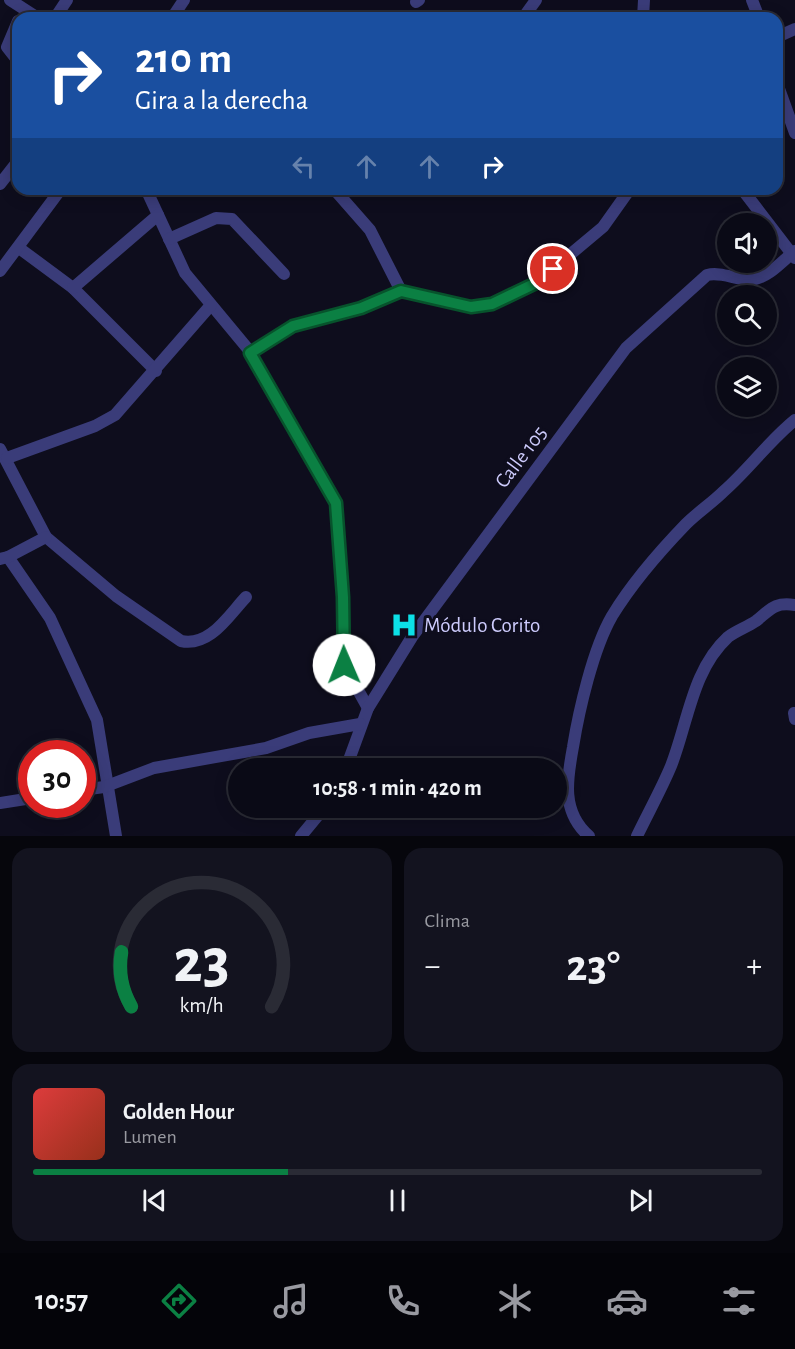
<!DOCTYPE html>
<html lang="es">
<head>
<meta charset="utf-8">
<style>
  body { margin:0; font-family:"Alegreya Sans",sans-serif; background:#13131f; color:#f1f3f6; height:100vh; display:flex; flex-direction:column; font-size:22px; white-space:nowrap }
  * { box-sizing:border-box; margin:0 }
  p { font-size:20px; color:#999aa1 }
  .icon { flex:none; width:33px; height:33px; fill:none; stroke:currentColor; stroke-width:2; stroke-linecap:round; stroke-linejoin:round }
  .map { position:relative; height:836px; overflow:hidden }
  .panel { display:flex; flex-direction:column; gap:12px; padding:12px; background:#06060c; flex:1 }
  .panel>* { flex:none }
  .guide { position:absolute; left:12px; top:12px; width:771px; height:183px; border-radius:18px; box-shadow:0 3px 15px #0003,0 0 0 2px #2a2b35; background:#1a4fa0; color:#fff; overflow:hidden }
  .fabs { position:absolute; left:717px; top:213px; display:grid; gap:12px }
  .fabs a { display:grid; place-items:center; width:60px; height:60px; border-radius:50%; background:#0a0a16; box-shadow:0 3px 15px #0003,0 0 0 2px #2a2b35; font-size:30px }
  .speed { position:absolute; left:18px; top:740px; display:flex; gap:12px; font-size:30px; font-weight:700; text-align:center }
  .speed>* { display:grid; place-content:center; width:78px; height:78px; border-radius:50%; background:#0a0a16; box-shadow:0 3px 15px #0003,0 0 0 2px #2a2b35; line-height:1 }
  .speed .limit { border:9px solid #d22; background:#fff; color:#111 }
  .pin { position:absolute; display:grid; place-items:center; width:51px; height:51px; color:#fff; margin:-26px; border:3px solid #fff; border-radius:50%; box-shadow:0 2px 6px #0007 }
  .me { position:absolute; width:66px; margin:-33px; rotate:359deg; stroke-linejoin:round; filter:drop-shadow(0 0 4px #0008) }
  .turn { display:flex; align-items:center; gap:21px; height:126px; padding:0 24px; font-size:27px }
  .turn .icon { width:78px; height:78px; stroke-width:2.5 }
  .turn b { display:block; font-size:42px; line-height:51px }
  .lanes { display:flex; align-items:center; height:57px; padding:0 24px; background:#0003; justify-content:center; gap:30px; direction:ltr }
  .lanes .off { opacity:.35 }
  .big { font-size:45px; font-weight:700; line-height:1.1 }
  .panel .widget { flex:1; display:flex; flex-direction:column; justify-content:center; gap:9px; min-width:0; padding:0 21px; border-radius:18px; background:#13131f }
  .panel .dial { align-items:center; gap:0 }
  .dial svg { height:156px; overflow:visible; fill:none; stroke:#2a2b35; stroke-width:7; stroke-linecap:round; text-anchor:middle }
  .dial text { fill:#f1f3f6; stroke:none }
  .song { display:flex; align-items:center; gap:18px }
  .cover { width:72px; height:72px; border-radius:9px; background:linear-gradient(135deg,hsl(0 70% 55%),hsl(10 70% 35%)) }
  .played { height:6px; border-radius:3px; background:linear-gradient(90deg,#0b8043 35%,#2a2b35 35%) }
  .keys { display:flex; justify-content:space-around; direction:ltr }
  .heat { display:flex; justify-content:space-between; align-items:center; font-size:33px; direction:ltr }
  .panel .tiles { flex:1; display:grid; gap:12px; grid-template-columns:1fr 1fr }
  .widget:last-child { grid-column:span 2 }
  .trip { position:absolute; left:228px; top:758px; width:339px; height:60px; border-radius:30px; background:#0a0a16; box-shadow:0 3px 15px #0003,0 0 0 2px #2a2b35; font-weight:700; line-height:60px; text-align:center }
  .dock { display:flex; height:96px; justify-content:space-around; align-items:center; background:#040409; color:#999aa1 }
  .dock .icon { width:42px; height:42px }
  .dock .current { color:#0b8043 }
  .dock b { font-size:27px; color:#f1f3f6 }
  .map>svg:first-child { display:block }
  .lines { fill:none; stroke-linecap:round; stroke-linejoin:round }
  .minor { stroke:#3a3c79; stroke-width:12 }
  .route-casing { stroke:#07532c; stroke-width:15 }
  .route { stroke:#0b8043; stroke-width:10 }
  .labels { text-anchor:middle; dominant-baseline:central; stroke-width:6; stroke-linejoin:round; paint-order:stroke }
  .street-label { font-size:21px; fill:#cdcbfc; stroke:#0e0d1d }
  .poi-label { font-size:21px; fill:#cdcbfc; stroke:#0e0d1d; text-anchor:start }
</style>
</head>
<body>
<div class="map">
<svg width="795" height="836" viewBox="0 0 795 836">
  <rect width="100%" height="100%" fill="#0e0d1d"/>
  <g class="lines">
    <g class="minor">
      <polyline points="10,0 38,18"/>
      <polyline points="752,0 759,18"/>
      <polyline points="416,2 419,0"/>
      <polyline points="55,18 67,0"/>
      <polyline points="172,18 184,0"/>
      <polyline points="523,18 536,0"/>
      <polyline points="643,18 644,0"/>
      <polyline points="18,21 7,47 18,61"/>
      <polyline points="777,37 795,29"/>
      <polyline points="777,83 795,133"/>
      <polyline points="0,184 18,161"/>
      <polyline points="146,189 185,273 248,349 336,503 343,598 344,665 368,708"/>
      <polyline points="334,189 370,230 401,291"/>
      <polyline points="742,189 795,258"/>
      <polyline points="169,239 216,218 232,219 284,274"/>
      <polyline points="19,248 73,288 156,371"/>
      <polyline points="0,271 61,189"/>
      <polyline points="73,288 158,215"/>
      <polyline points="250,353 293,326 361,307 401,291 471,307 492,304 536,283 603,227 630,189"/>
      <path d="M0 449 46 537 116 596 181 641C210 647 228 616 246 597"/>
      <polyline points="7,458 95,426 115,415 211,305"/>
      <polyline points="8,557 50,618 97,720 116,836"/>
      <polyline points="0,559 8,557 46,537"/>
      <polyline points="794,713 795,719"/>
      <path d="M346 768 368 708 412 637 626 348 707 275C723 271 739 282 755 279 770 276 783 260 795 251"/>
      <polyline points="82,790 104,787 154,768 266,748 309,733 360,724"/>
      <polyline points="0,803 32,798"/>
      <polyline points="301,836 325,807"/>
      <path d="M589 836C561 812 567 779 573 747 579 710 593 649 612 616 632 583 659 552 686 524 698 512 712 503 724 491 749 469 769 441 795 420"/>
      <path d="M637 836C648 813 661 790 671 766 688 723 692 670 728 637 736 631 747 627 756 621 771 609 774 602 795 605"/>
    </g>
  </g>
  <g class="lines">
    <defs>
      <polyline id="route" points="344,665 343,597 336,503 250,353 293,326 361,308 401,291 471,307 492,304 536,283 553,269"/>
    </defs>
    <use href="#route" class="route-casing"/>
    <use href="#route" class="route"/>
  </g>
  <defs>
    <symbol id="hospital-bare" viewBox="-9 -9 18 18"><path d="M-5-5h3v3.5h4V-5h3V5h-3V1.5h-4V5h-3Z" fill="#0ce0e7" stroke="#0e0d1d" stroke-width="2.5" paint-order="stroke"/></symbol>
  </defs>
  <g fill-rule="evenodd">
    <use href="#hospital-bare" x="385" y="606" width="38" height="38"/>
  </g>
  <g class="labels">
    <g class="street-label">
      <text transform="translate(521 457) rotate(-53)">Calle 105</text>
    </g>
    <g class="poi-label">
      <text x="424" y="625">Módulo Corito</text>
    </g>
  </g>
</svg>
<div class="fabs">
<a><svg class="icon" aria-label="sound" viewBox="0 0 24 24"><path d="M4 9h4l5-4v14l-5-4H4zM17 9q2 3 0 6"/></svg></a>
<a><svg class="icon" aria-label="search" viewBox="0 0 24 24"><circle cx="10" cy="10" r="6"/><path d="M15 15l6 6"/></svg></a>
<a><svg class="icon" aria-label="layers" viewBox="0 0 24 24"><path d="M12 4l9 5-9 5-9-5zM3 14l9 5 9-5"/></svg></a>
</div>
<div class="speed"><div class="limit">30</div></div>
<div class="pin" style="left:553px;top:269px;background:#d93025"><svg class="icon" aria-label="arrive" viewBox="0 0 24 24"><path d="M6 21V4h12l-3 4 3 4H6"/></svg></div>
<svg class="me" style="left:344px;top:665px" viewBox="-20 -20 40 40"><circle r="19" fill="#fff"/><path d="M0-13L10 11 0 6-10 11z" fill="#0b8043"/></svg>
<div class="trip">10:58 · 1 min · 420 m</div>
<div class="guide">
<div class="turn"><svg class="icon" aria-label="right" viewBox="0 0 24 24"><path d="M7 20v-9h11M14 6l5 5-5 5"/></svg><div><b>210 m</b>Gira a la derecha</div></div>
<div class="lanes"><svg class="icon off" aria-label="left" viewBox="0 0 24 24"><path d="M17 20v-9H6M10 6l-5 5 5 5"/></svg><svg class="icon off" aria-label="ahead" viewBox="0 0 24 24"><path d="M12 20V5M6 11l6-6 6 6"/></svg><svg class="icon off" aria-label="ahead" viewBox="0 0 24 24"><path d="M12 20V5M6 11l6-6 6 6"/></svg><svg class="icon" aria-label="right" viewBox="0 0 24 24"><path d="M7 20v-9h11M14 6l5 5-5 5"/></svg></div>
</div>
</div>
<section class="panel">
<div class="tiles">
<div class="widget dial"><svg viewBox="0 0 100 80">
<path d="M14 69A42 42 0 1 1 86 69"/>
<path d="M14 69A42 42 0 0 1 9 41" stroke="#0b8043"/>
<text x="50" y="56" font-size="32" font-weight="700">23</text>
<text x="50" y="72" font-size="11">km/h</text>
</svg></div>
<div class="widget"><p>Clima</p>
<div class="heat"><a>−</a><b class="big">23°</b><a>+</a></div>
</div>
<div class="widget">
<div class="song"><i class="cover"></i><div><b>Golden Hour</b><p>Lumen</p></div></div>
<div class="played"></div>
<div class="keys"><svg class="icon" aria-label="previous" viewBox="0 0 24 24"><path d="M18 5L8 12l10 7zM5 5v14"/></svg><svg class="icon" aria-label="pause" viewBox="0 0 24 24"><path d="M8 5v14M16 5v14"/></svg><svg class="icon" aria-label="next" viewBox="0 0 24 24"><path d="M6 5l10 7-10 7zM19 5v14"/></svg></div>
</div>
</div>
</section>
<nav class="dock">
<b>10:57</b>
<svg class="icon current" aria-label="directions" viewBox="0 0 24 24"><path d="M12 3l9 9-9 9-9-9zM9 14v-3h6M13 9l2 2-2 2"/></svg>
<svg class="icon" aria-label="music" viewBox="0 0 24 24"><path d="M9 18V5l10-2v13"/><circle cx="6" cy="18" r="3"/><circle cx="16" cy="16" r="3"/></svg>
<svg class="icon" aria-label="phone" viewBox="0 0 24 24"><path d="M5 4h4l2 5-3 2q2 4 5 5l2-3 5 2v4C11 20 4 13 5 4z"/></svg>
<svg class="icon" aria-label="climate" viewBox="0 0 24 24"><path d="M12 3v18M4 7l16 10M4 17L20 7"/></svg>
<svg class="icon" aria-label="car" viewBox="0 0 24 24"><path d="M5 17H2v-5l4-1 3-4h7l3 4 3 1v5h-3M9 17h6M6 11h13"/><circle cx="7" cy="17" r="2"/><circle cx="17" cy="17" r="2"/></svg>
<svg class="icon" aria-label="filters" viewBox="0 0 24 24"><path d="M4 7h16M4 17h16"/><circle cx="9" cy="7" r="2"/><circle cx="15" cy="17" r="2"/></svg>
</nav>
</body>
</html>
